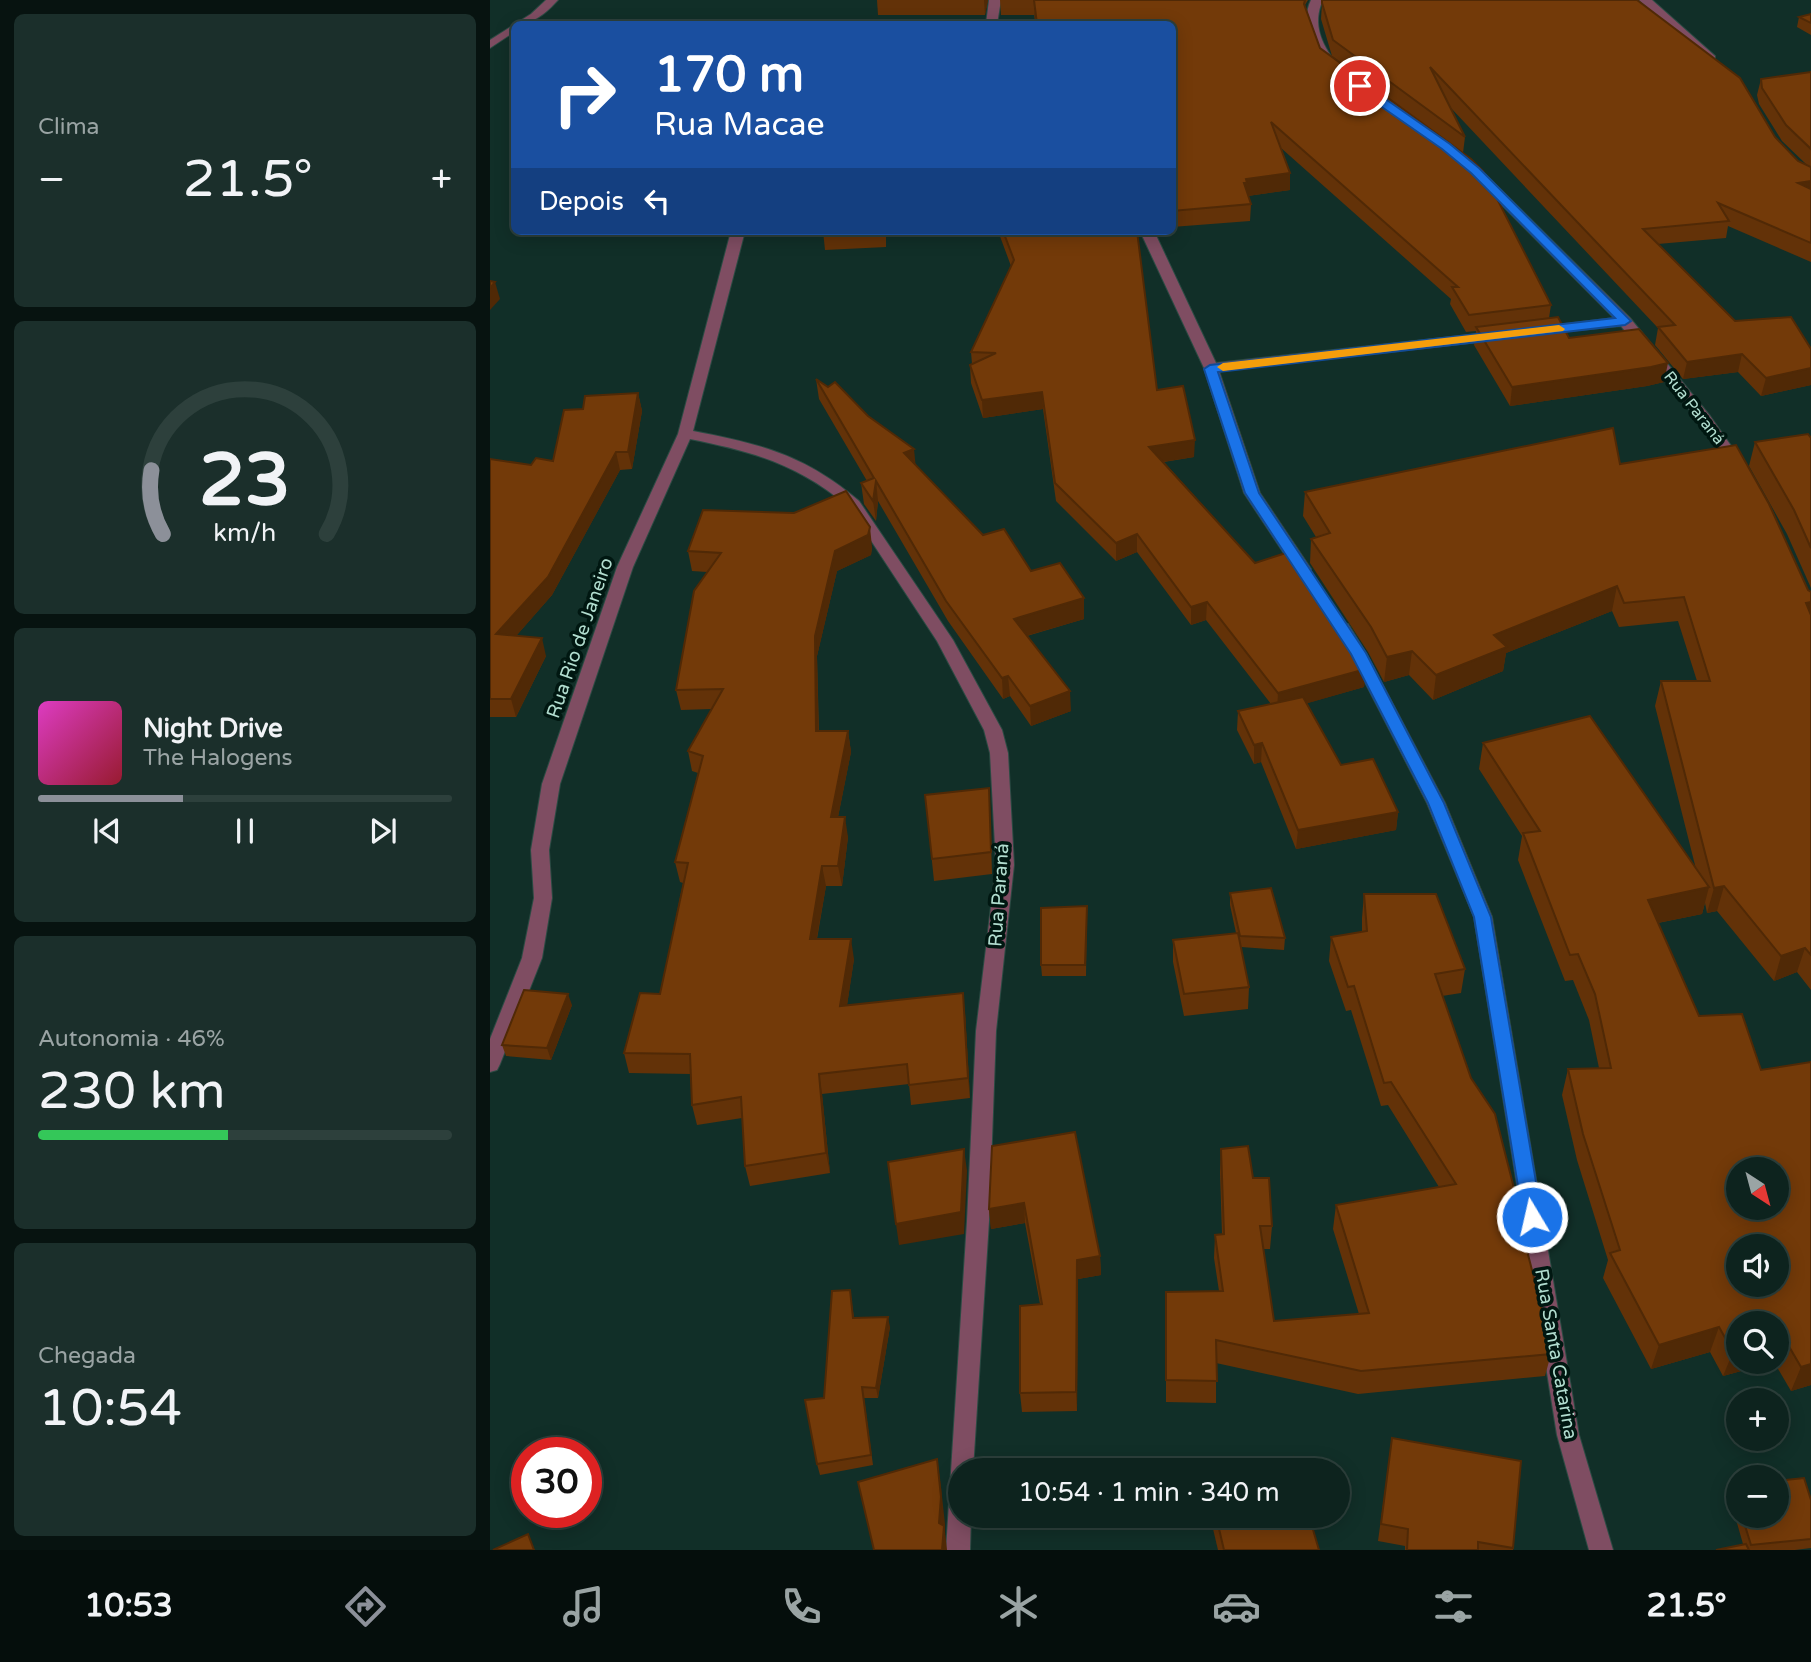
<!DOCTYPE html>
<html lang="pt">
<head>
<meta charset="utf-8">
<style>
  body { margin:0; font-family:"Varela Round",sans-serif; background:#1b2f2b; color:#f1f3f6; height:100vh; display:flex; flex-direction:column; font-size:26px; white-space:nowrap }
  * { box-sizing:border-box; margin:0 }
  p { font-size:23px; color:#9aa4a4 }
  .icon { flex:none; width:38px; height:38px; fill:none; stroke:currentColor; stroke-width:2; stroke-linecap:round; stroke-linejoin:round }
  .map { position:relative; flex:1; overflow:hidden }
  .side { display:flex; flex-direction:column; gap:14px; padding:14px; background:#071310; width:490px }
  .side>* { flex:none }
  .hud { position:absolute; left:21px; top:21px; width:665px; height:214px; border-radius:10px; box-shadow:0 4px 18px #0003,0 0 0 2px #2d403c; background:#1a4fa0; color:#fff; overflow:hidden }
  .needle { width:46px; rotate:144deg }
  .buttons { position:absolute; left:1236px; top:1157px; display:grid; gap:14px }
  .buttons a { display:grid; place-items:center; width:63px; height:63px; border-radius:50%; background:#0d231e; box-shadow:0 4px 18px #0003,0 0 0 2px #2d403c; font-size:35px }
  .speed { position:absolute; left:21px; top:1437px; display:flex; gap:14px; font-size:35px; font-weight:700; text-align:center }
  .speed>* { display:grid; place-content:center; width:91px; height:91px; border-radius:50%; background:#0d231e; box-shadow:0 4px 18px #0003,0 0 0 2px #2d403c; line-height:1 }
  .speed .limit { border:10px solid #d22; background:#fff; color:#111 }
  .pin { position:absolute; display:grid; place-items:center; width:60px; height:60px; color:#fff; margin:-30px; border:4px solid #fff; border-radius:50%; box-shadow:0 2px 7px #0007 }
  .me { position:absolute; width:77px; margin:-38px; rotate:351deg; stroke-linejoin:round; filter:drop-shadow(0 0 5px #0008) }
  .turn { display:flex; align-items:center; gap:24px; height:147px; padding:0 28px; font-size:32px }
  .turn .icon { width:91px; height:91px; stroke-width:2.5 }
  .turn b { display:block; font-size:49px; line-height:60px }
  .then { display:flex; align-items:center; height:66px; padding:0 28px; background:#0003; gap:14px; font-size:26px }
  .big { font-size:52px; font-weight:600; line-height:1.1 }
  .side .tile { flex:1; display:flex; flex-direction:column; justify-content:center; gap:10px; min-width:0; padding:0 24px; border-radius:10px; background:#1b2f2b }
  .side .dial { align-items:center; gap:0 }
  .dial svg { height:182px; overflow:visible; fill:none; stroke:#2d403c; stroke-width:7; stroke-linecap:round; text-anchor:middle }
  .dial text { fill:#f1f3f6; stroke:none }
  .song { display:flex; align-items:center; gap:21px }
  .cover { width:84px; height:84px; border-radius:10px; background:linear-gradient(135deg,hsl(310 70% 55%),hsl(350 70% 35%)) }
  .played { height:7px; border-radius:4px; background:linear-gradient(90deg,#8c9099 35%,#2d403c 35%) }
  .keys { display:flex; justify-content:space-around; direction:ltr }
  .heat { display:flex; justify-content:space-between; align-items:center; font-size:38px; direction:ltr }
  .charge { height:10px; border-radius:5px; background:linear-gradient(90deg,#34c759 46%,#2d403c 0) }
  .trip { position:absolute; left:458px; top:1458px; width:402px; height:70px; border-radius:35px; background:#0d231e; box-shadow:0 4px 18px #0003,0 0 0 2px #2d403c; font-weight:600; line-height:70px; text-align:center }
  .menu { display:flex; height:112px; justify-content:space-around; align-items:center; background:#050e0c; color:#9aa4a4 }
  .menu .icon { width:49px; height:49px }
  .menu .selected { color:#8c9099 }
  .menu b { font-size:32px; color:#f1f3f6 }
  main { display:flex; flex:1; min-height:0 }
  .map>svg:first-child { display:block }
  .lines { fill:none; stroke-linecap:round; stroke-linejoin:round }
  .minor-casing { stroke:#2b4b43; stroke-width:2 }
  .minor { fill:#7f4d62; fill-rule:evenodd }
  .wall { fill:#633208; fill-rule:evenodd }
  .shaded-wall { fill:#502906 }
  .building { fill:#733a09; stroke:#502906; stroke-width:2; fill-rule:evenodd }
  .route { fill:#1a73e8; stroke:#114b97; stroke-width:2 }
  .slow { fill:#f59e0b }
  .labels { text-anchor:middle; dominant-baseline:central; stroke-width:7; stroke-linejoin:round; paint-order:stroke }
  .far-street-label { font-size:16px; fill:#b1ddcf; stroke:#001711 }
  .street-label { font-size:19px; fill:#b1ddcf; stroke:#001711 }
</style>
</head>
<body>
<main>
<section class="side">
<div class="tile"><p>Clima</p>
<div class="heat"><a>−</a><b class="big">21.5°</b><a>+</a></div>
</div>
<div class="tile dial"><svg viewBox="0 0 100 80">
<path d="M14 69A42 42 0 1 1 86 69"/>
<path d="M14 69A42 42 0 0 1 9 41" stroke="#8c9099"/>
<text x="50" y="56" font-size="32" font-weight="700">23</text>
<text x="50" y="72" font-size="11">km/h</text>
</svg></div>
<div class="tile">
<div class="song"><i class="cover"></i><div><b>Night Drive</b><p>The Halogens</p></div></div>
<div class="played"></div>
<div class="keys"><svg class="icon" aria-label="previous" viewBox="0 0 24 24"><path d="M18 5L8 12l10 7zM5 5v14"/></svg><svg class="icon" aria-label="pause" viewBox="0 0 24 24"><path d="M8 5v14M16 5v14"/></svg><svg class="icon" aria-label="next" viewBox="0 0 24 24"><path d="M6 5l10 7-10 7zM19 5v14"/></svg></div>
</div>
<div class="tile"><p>Autonomia · 46%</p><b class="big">230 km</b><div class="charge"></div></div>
<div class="tile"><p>Chegada</p><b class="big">10:54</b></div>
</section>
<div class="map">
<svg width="1321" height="1550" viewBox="0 0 1321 1550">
  <rect width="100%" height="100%" fill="#112f28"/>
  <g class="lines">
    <defs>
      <g id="minor">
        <path d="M56 0H68C55 14 44 24 24 24V32L0 48V40L41 14Z"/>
        <polygon points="499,0 511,0 507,24 496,24"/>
        <path d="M821 0H833C821 24 833 48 849 66L847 68H839C822 51 810 23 821 0Z"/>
        <polygon points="1149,0 1162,0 1225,56 1225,60 1217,60"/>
        <polygon points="986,168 990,169 1140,318 1220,416 1256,467 1254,470 1244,470 1210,422 1131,326 1046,334 1046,328 1051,327 1124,318 982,175 982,169"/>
        <path d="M241 231H255L203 431C271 444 315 455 369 501L463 640 512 730 518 753 524 865 506 1031 499 1221 483 1470H471V1516H481L480 1550H456L477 1221 486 1031 506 865 500 753 494 730 447 641 359 507C308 464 264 452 200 439L143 567 70 784 59 850 62 898 52 958 10 1064 7 1070 0 1072V1039L32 958 44 898 41 850 52 784 127 567 188 434Z"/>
        <polygon points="650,231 664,231 726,363 1006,332 1013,336 1006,340 729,371 770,493 821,569 819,573 807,573 754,493 714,368"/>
        <polygon points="852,623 858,624 876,653 955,803 1002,917 1089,1435 1123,1550 1099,1550 1067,1435 984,917 937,803 860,653 844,628"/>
      </g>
    </defs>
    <use href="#minor" class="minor-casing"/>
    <use href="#minor" class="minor"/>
  </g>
  <g class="wall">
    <polygon points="387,0 498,0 495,15 388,15"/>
    <polygon points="510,0 818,0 815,5 830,48 1061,305 1059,318 1079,338 1174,382 1157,386 1020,406 984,345 986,331 976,332 960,304 961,299 791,148 800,190 758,196 761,204 760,221 682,227 682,24 545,24 544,12 544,15 511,15"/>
    <polygon points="832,3 1285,137 1308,161 1317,165 1292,141 1269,104 1267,95 1271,79 1321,72 1321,262 1238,226 1236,238 1168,244 1245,321 1321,349 1321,385 1271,396 1248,372 1193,379 1165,345 1168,328 960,107 975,137 973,153 842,56 831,19"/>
    <polygon points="1321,14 1321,35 1307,27 1309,17"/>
    <polygon points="333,231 396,231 396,247 335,250"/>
    <polygon points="508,231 647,231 667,390 704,457 674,462 765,563 876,669 874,687 817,703 851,765 908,812 906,830 806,849 771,762 764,764 747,730 748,711 781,704 716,620 701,625 647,552 626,561 566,501 553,409 493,418 481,383 480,365 482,364 481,352 521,266"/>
    <polygon points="326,379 425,465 493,535 541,571 594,598 594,619 537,636 581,711 541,726 520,696 513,699 458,621 388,501 386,521 374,504 371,483 377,481 329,399"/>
    <polygon points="148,393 152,411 142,469 130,470 62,595 26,636 56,656 26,717 0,717 0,459 41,465 63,461 93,409"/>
    <polygon points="1321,438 1321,588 1297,534 1259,466 1265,442"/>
    <path d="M1130 464 1321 592V990L1307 972 1284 981 1227 911 1217 913 1215 903 1212 914 1168 923 1321 1385 1301 1391 1284 1362 1233 1376 1220 1352 1161 1369 1113 1278 1118 1260 1087 1160 1072 1095 1078 1069 1109 1068 1099 1020 1083 980 1075 981 1028 860 1032 836 989 769 993 743 1206 869 1165 706 1171 681H1207L1188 621 1129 627 1122 611 1016 653 1013 671 943 700 919 675 894 682 878 652 820 563 821 539 826 537 813 516 815 492ZM1286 1323V1362H1248Z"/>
    <polygon points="382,547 381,555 347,571 327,656 329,731 358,731 361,752 348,817 358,837 352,886 336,886 327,939 364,959 357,1005 475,1013 480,1098 421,1105 419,1084 332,1094 340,1173 260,1186 255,1166 252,1118 207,1125 202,1105 201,1074 139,1073 134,1053 170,994 193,883 190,882 185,862 208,773 202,771 198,751 222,709 191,710 186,690 217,572 202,571 198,551"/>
    <polygon points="435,795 500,810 502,874 444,881"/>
    <polygon points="740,893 795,938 794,950 751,947 759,987 758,1009 694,1016 683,962 683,940 746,933 740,905"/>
    <polygon points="874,894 975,969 971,993 952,996 1036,1235 1034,1242 1061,1354 1055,1376 868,1394 726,1363 726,1403 676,1402 676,1292 729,1291 724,1258 725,1235 732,1234 730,1172 731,1149 763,1178 782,1226 780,1249 773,1249 784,1321 869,1314 843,1229 846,1205 949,1187 898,1105 891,1106 861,1010 856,1011 839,961 841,937 872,932 872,918"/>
    <polygon points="597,906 596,976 552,976 551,965"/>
    <polygon points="82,1005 61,1060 16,1056 12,1045"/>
    <polygon points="502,1146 610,1256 611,1275 588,1279 587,1411 532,1412 530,1393 550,1304 535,1223 501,1229 499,1209"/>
    <polygon points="360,1290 364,1318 400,1327 388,1398 374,1398 383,1465 330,1475 327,1464 334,1398"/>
    <polygon points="902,1438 1031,1461 1023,1550 915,1550 915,1546 888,1541"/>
    <polygon points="1248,1484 1248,1516 1286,1516 1321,1500 1321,1548 1305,1550 1226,1550 1253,1544 1239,1495 1243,1485"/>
    <polygon points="720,1516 819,1516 829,1550 728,1550"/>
  </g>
  <g class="shaded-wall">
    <polygon points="494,0 498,0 495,15"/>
    <polygon points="800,173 800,190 757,196 754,183 756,179"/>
    <polygon points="1321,181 1321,197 1308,183"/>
    <polygon points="5,282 10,299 0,310 0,288"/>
    <polygon points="1252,354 1248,372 1193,379 1197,362"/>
    <polygon points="1178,363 1174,382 1157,386 1020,406 1022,387"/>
    <polygon points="1321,368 1321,385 1271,396 1276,378"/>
    <polygon points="552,392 553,409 493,418 492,400"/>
    <polygon points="148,393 152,411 142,469 138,452"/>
    <polygon points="705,440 704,457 659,464 659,447"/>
    <polygon points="424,449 426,469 414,453"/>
    <polygon points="126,452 130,470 62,595 12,652 6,634"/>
    <polygon points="386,481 388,501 386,521 383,501"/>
    <polygon points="380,527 382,547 381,555 347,571 327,656 329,751 326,731 325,636 345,551"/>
    <polygon points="647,534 647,552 626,561 626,543"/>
    <polygon points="1127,586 1122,611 1016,653 1013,671 943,700 946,675 1004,635"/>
    <polygon points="594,598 594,619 525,639 524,619"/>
    <polygon points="717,602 716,620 701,625 701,607"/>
    <polygon points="1321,602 1321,626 1316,603"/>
    <polygon points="52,638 56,656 26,717 21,699"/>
    <polygon points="922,651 919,675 894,682 897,657"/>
    <polygon points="876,669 874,687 787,712 788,693"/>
    <polygon points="518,676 520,696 513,699 512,678"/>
    <polygon points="580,691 581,711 541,726 540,706"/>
    <polygon points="358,731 361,752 344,837 341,817"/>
    <polygon points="772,743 771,762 764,764 764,745"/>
    <polygon points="908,812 906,830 806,849 808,830"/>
    <polygon points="355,817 358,837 352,886 348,866"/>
    <polygon points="332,866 336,886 323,959 320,939"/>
    <polygon points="1234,886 1227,911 1217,913 1224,888"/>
    <polygon points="1219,887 1212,914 1152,926 1158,900"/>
    <polygon points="361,939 364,959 354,1026 350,1006"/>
    <polygon points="1315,948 1307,972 1284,981 1291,956"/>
    <polygon points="473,993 475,1013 480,1098 478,1078"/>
    <polygon points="78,994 82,1005 61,1060 57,1048"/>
    <polygon points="329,1074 332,1094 340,1173 336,1153"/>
    <polygon points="474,1149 477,1171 474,1234 409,1245 406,1224"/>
    <polygon points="534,1203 535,1223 501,1229 499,1209"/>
    <polygon points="610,1256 611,1275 588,1279 587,1411 586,1392 587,1260"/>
    <polygon points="398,1317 400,1327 388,1398 386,1388"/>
    <polygon points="1229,1327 1220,1352 1161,1369 1169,1345"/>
    <polygon points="1294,1338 1286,1356 1286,1340"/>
    <polygon points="1248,1351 1248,1362 1284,1362 1233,1376 1243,1352"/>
    <polygon points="1321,1364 1321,1385 1301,1391 1311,1367"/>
    <polygon points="447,1459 451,1487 455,1524 455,1532 457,1550 452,1550 449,1523"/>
  </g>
  <g class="building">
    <polygon points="544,0 815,0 814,4 830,48 981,159 993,171 1061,305 979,315 962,287 968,287 781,122 800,173 756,179 757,183 754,183 761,204 682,211 682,24 547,24"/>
    <polygon points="832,0 1147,0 1250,78 1285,137 1308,161 1321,167 1321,181 1308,183 1321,189 1321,243 1228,203 1239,221 1153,229 1245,321 1301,317 1321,349 1321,368 1276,378 1252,354 1197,362 1168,327 1185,325 940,67 975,137 843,40 832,3"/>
    <polygon points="1321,14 1321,23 1309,17"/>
    <polygon points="1321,72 1321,149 1296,125 1272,88 1271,79"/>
    <polygon points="333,231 375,231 332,233"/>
    <polygon points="513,231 647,231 667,390 693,386 705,440 659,447 765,563 802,551 859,637 876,669 788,693 717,602 701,607 647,534 626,543 565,483 552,392 492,400 480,365 506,353 481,352 524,260"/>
    <polygon points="0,281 5,282 0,288"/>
    <polygon points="1068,317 1079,338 1149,329 1178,363 1161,367 1022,387 986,327"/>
    <polygon points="326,379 338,387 345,382 378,416 424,449 414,453 493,535 514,529 541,571 570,563 594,598 524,619 580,691 540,706 518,676 512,678 456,601 386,481 383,501 371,483 384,478"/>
    <polygon points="148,393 138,452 126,452 58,577 6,634 52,638 21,699 0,699 0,459 41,465 46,458 63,461 74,410 93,409 95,396"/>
    <polygon points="1123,428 1130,464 1246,445 1279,504 1318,590 1321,592 1321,602 1316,603 1321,615 1321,955 1315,948 1291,956 1234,886 1224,888 1171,681 1220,681 1194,597 1134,603 1127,586 1004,635 1017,647 946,675 922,651 897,657 881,627 821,539 840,533 815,492"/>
    <polygon points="1318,434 1321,438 1321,548 1304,510 1265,442"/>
    <polygon points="356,491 380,527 378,535 345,551 325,636 326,731 358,731 341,817 355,817 348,866 332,866 320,939 361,939 350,1006 473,993 478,1078 419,1085 417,1064 329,1074 336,1153 255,1166 251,1097 202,1105 200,1054 134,1053 150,993 170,994 198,863 185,862 213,756 198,751 233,689 186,690 204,591 231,553 198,551 213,510 304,513"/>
    <polygon points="813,697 851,765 883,759 908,812 808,830 772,743 764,745 748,711"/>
    <path d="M1100 716 1219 887 1158 900 1209 1016 1252 1014 1271 1070 1321 1062V1364L1311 1367 1294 1338 1286 1340V1323H1248V1351L1243 1352 1229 1327 1169 1345 1120 1253 1130 1250 1093 1134 1078 1069 1121 1068 1105 994 1088 954 1080 955 1033 833 1050 831 993 743ZM1248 1169H1286V1208H1248ZM1248 1246H1286V1284H1248Z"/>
    <polygon points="499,788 501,852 442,859 435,795"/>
    <polygon points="781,888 795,938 750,936 740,893"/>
    <polygon points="874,894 946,894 975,969 945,974 981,1078 1005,1114 1036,1235 1033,1235 1055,1321 1061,1354 871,1371 726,1340 727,1381 676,1380 676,1292 733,1291 725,1235 734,1234 731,1149 758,1146 763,1178 779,1178 782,1226 770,1226 784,1321 879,1313 846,1205 966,1184 901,1082 894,1083 864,986 858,987 841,937 877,931"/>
    <polygon points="597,906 595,965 551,965 551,908"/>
    <polygon points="748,933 759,987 694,994 683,940"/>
    <polygon points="34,990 78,994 57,1048 12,1045"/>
    <polygon points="585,1132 610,1256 587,1260 586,1392 530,1393 530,1306 552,1304 534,1203 499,1209 502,1146"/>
    <polygon points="474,1149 471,1212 406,1224 398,1162"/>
    <polygon points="360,1290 363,1318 398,1317 386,1388 372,1387 381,1455 327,1464 315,1400 334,1398 342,1291"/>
    <polygon points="902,1438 1031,1461 1023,1548 988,1542 988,1550 917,1550 918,1529 891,1524"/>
    <polygon points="803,1457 807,1470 740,1470"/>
    <polygon points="447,1459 451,1497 449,1523 454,1526 452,1550 384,1550 368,1482"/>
    <polygon points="1314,1478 1321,1500 1321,1539 1261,1545 1252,1516 1286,1516 1286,1481"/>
    <polygon points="1248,1484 1248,1501 1243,1485"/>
    <polygon points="726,1516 819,1516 829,1550 734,1550"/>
    <polygon points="38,1534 44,1550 3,1550"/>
    <polygon points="1256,1544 1259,1550 1226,1550"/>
  </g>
  <polygon class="route" points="866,84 874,84 960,144 989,168 1141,321 1135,325 728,372 769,493 876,653 954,803 1001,917 1052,1217 1049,1223 1042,1225 1035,1223 1033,1217 984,917 938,803 861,654 755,493 714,369 720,365 1125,318 981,173 952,149 866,89"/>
  <polygon class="slow" points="1069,325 1075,329 1073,331 733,371 727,367 733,363"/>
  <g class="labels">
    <g class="far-street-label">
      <text transform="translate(1204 408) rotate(52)">Rua Paraná</text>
    </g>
    <g class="street-label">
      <text transform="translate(90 638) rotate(-71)">Rua Rio de Janeiro</text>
      <text transform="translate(509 895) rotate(-86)">Rua Paraná</text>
      <text transform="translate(1066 1354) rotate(80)">Rua Santa Catarina</text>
    </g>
  </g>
</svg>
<div class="buttons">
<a><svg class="needle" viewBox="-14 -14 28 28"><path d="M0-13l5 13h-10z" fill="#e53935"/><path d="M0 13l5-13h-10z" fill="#9aa4a4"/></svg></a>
<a><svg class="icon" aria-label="sound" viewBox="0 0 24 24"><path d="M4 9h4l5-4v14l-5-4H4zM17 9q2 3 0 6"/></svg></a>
<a><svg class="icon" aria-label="search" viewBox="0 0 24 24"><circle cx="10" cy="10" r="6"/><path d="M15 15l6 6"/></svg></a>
<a>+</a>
<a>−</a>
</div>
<div class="speed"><div class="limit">30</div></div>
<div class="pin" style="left:870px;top:86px;background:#d93025"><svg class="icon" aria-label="arrive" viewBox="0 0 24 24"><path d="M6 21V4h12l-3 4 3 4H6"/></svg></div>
<svg class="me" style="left:1042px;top:1217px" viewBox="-20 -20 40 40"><circle r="17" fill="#1a73e8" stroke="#fff" stroke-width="3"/><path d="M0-11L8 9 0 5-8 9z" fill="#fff"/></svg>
<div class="trip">10:54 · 1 min · 340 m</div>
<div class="hud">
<div class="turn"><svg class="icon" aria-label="right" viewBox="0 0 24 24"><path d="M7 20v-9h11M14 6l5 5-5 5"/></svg><div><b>170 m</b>Rua Macae</div></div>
<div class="then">Depois<svg class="icon" aria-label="left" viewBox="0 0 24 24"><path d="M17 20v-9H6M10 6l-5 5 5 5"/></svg></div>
</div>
</div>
</main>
<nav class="menu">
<b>10:53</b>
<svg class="icon selected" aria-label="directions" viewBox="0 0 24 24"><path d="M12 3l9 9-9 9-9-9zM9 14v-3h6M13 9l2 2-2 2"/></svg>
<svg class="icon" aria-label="music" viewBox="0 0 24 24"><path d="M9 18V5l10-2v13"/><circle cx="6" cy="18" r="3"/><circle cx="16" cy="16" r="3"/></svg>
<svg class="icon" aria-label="phone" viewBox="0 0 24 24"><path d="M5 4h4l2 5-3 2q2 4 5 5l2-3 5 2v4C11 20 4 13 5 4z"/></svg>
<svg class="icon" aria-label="climate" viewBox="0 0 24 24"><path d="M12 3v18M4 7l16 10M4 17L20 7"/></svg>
<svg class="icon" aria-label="car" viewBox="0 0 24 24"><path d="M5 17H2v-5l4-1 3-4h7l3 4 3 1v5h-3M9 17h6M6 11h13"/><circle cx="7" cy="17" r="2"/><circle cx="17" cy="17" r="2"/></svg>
<svg class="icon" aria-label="filters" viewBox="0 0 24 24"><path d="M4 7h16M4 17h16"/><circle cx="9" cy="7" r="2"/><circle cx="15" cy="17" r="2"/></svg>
<b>21.5°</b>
</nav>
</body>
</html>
